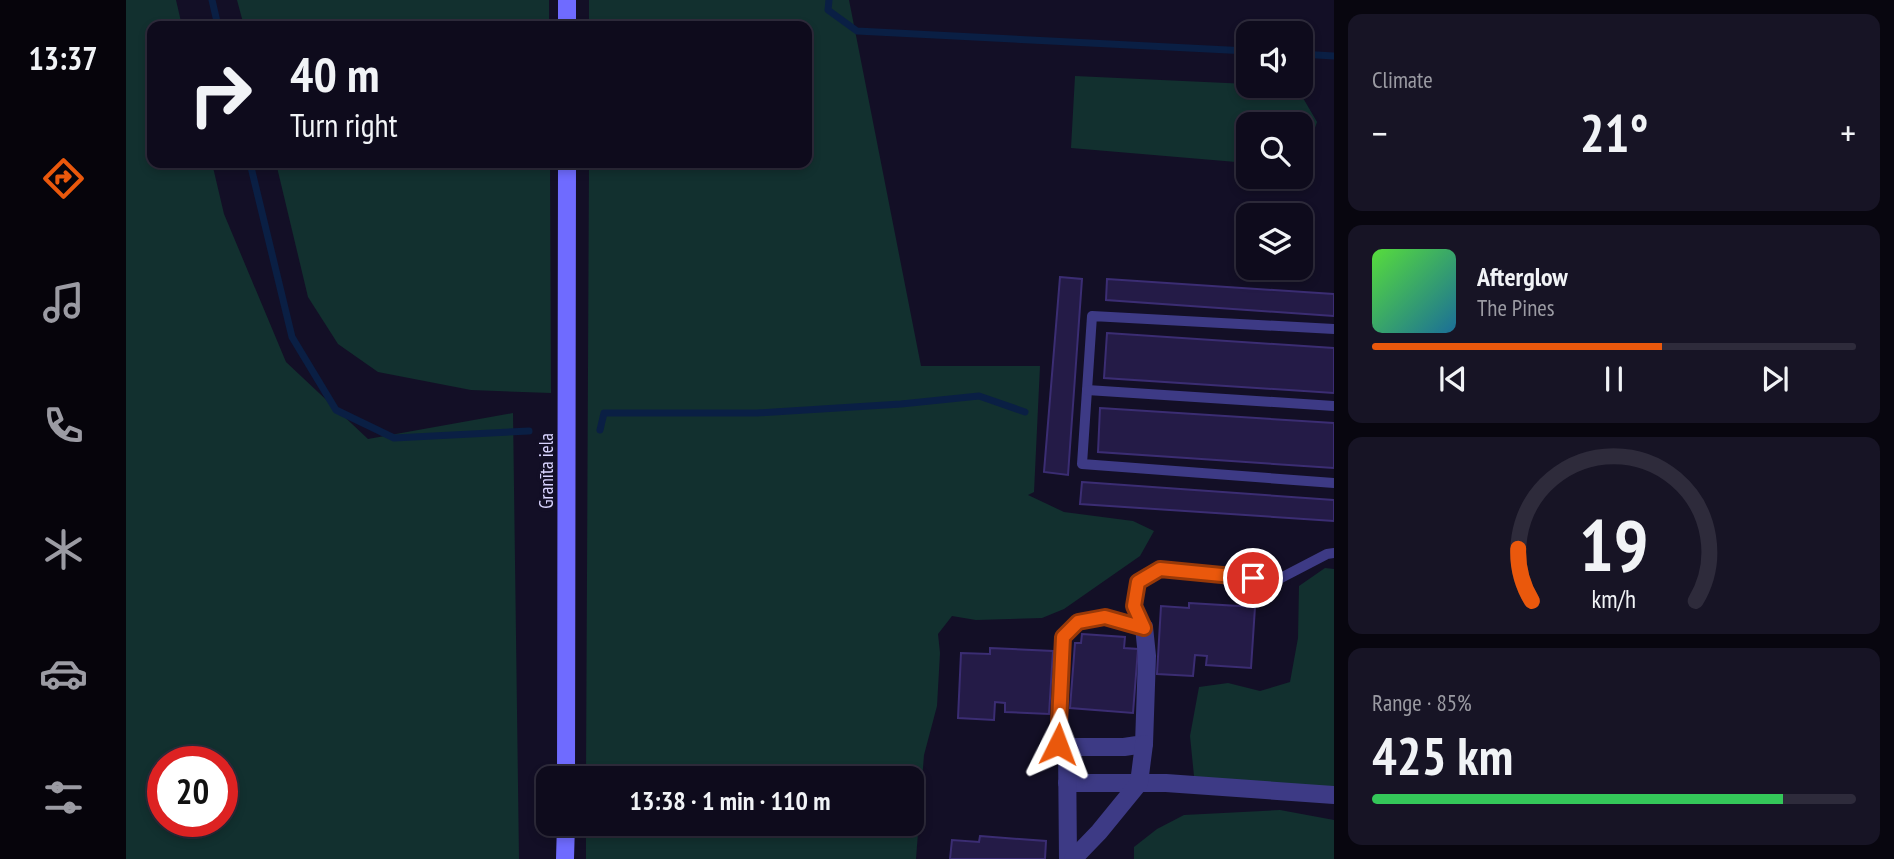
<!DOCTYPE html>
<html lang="en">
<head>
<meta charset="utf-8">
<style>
  body { margin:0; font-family:"PT Sans Narrow",sans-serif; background:#171425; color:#f1f3f6; height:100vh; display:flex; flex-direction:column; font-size:26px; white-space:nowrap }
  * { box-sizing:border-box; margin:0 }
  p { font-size:23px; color:#9b9ba3 }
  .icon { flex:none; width:38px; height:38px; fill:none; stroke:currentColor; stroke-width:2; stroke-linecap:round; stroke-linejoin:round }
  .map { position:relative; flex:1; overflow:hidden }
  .sheet { display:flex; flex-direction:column; gap:14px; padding:14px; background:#08060f; width:560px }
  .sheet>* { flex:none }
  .banner { position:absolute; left:21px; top:21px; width:665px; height:147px; border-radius:14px; box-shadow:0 4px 10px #0003,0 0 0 2px #2e2b3b; background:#0e0b1c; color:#f1f3f6; overflow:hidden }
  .tools { position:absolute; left:1110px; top:21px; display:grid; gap:14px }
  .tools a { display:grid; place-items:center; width:77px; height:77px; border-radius:14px; background:#0e0b1c; box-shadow:0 4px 10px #0003,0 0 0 2px #2e2b3b; font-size:35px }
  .speed { position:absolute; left:21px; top:746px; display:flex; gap:14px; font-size:35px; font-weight:700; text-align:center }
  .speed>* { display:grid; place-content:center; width:91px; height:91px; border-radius:50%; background:#0e0b1c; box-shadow:0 4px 10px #0003,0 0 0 2px #2e2b3b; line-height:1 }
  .speed .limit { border:10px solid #d22; background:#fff; color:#111 }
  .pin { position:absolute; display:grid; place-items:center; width:60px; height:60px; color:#fff; margin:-30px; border:4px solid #fff; border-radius:50%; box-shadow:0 2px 7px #0007 }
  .me { position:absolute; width:77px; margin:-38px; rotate:3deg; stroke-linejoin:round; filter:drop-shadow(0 0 5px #0008) }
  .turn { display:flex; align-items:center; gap:24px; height:147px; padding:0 28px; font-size:32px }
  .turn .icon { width:91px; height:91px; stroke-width:2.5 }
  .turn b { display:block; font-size:49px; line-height:60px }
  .big { font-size:52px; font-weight:700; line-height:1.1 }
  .sheet .widget { flex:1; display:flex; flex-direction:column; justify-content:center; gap:10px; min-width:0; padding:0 24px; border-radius:14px; background:#171425 }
  .sheet .dial { align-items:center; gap:0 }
  .dial svg { height:182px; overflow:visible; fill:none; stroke:#2e2b3b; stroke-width:7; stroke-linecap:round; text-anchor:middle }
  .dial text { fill:#f1f3f6; stroke:none }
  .song { display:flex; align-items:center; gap:21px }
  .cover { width:84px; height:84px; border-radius:10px; background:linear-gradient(135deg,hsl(110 70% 55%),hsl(200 70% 35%)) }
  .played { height:7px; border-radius:4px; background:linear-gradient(90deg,#ea580c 60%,#2e2b3b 60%) }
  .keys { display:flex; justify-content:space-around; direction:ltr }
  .heat { display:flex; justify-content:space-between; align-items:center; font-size:38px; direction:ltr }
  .charge { height:10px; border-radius:5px; background:linear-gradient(90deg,#34c759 85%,#2e2b3b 0) }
  .trip { position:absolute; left:410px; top:766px; width:388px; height:70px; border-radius:14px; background:#0e0b1c; box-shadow:0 4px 10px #0003,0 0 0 2px #2e2b3b; font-weight:700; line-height:70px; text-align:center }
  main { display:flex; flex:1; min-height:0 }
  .tabs { display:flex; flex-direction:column; width:126px; justify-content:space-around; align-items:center; background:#06040b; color:#9b9ba3 }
  .tabs .icon { width:49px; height:49px }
  .tabs .selected { color:#ea580c }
  .tabs b { font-size:32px; color:#f1f3f6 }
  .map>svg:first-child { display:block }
  .green { fill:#12302f; fill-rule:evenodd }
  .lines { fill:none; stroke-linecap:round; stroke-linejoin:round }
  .stream { stroke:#0a1f44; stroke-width:7 }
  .building { fill:#241b47; stroke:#3b2d73; stroke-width:2 }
  .service { stroke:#3d3a85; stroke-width:10 }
  .minor { stroke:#3d3a85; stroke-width:18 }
  .secondary { stroke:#6f6bff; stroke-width:18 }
  .route-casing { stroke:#983908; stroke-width:18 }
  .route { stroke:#ea580c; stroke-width:12 }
  .labels { text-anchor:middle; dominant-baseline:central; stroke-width:7; stroke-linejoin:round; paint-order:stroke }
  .street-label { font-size:19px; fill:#d9d4ff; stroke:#130f26 }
</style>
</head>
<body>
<main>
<nav class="tabs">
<b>13:37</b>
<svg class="icon selected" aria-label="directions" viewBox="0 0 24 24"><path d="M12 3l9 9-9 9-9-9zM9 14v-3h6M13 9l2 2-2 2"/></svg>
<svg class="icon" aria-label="music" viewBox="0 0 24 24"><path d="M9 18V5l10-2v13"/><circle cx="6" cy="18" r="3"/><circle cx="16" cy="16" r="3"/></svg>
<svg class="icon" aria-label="phone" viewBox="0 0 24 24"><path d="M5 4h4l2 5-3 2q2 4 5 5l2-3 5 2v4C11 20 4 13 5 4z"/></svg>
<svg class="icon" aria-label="climate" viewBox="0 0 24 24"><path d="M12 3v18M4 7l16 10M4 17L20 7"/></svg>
<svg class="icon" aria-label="car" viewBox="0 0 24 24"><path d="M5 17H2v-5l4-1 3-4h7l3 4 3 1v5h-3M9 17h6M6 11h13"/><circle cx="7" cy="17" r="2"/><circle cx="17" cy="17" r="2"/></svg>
<svg class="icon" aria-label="filters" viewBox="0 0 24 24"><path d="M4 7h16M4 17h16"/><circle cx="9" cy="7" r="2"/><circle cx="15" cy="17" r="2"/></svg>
</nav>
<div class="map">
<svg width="1208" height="859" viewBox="0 0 1208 859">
  <rect width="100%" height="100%" fill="#130f26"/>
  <g class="green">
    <path d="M0 0H50L56 26H26V163H86L98 214 160 362 242 439 387 413 393 859H0ZM37 761H96V821H37Z"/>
    <polygon points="111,0 423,0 423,26 118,26"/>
    <polygon points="463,0 723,0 795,366 914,366 908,492 902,495 938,512 1007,521 1028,531 1014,556 938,609 916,618 850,620 826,616 812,634 814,653 811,706 798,755 790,859 460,859 460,824 786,824 786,779 460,779 463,163 681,163 681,26 463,26"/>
    <polygon points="949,76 1122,84 1122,86 1170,86 1191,122 1175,168 1174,124 1122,124 1122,163 945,148"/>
    <polygon points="150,163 424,163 425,393 345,390 252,372 212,344 182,297"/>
    <polygon points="1199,568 1208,569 1208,787 1069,786 1064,736 1073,687 1102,683 1134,691 1164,682 1172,638 1173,586"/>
    <polygon points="1154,810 1208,820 1208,859 1008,859 1008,847 1031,829 1058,815"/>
  </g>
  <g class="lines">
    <g class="stream">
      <polyline points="86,0 92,26"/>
      <polyline points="703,0 702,10 731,31 1122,51"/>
      <polyline points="1174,54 1208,56"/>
      <polyline points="124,163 166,337 210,410 268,438 403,431"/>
      <polyline points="474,430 478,413 631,413 775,404 853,396 899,412"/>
    </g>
  </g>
  <g class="building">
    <polygon points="934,277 956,279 942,475 918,472"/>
    <polygon points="981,279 1208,294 1208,316 980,300"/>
    <polygon points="981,333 1208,348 1208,393 978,378"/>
    <polygon points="974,408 1208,423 1208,468 972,452"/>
    <polygon points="956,482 1208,500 1208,521 954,504"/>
    <polygon points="1063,603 1129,607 1125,668 1080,665 1081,656 1069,655 1067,676 1031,674 1035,606 1063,608"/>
    <polygon points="956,634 999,637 998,648 1012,649 1007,713 944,708 949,643 955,643"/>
    <polygon points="864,648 927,651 923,714 879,712 879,703 869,702 868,720 832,718 835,653 864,654"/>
    <polygon points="854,836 920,841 919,859 824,859 826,840 853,842"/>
  </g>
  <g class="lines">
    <g class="service">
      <polyline points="1208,329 966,316 956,464 1208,483"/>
      <polyline points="961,390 1208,406"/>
      <polyline points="1018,627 1008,606 1012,582 1034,569 1151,580 1201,554 1208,553"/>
      <polyline points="941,747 932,744 937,637 952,623 979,617 1018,627"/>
    </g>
    <g class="minor">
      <polyline points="941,783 1040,783 1208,795"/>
      <polyline points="942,859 941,747 998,747 1018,744 1021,656 1018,627"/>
      <polyline points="947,859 973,832 1013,783 1018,744"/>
    </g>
    <g class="secondary">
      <polyline points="441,26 441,0"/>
      <polyline points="440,779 441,163"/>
      <polyline points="439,859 440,824"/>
    </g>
  </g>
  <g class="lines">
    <defs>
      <polyline id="route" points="932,744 937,637 952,622 979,617 1018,628 1008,606 1012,582 1034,569 1127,578"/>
    </defs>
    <use href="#route" class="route-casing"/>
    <use href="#route" class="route"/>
  </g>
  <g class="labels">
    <g class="street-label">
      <text transform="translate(420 471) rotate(-90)">Granīta iela</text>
    </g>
  </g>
</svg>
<div class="tools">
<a><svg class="icon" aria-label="sound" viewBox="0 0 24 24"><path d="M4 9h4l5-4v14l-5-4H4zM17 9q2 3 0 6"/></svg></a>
<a><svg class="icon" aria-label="search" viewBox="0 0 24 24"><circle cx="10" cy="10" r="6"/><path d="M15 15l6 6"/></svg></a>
<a><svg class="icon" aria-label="layers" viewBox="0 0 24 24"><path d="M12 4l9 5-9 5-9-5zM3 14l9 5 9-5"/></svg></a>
</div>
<div class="speed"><div class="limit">20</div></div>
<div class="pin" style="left:1127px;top:578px;background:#d93025"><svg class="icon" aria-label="arrive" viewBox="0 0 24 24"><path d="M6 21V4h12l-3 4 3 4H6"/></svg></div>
<svg class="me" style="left:932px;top:744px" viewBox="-20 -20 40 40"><path d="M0-17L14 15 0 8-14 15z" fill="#ea580c" stroke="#fff" stroke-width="4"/></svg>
<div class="trip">13:38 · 1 min · 110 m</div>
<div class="banner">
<div class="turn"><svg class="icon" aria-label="right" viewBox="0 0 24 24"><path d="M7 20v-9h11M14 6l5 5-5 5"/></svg><div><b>40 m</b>Turn right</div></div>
</div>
</div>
<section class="sheet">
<div class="widget"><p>Climate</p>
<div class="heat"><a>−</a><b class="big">21°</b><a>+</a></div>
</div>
<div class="widget">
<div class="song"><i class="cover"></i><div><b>Afterglow</b><p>The Pines</p></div></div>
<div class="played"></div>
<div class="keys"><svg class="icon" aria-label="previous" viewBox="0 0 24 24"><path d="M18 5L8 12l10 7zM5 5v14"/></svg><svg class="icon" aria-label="pause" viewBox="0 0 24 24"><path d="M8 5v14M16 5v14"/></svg><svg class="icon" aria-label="next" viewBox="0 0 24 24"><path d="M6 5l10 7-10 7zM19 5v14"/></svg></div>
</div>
<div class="widget dial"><svg viewBox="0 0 100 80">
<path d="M14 69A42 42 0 1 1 86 69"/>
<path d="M14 69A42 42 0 0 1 8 46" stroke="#ea580c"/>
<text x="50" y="56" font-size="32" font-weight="700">19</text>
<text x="50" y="72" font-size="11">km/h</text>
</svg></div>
<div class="widget"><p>Range · 85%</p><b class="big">425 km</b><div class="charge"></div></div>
</section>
</main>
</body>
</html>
